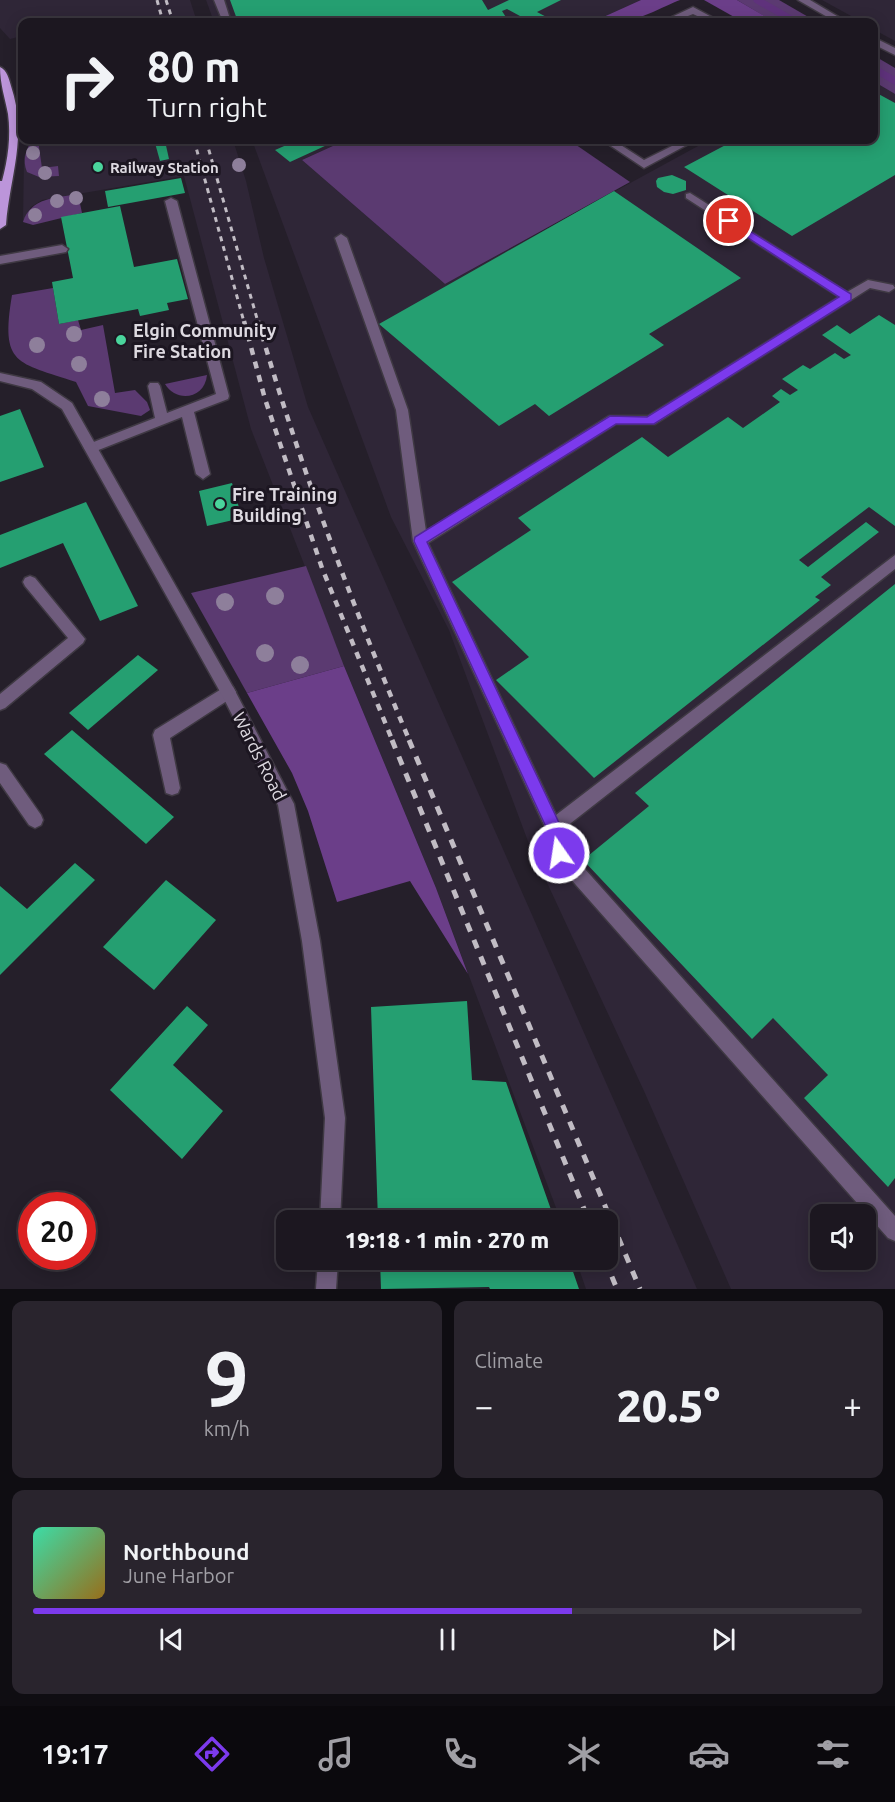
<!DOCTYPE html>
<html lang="en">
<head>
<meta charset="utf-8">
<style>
  body { margin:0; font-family:Ubuntu,sans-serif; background:#29242d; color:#f1f3f6; height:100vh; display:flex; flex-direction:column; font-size:22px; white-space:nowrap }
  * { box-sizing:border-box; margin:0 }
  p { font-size:20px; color:#a09fa5 }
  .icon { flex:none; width:33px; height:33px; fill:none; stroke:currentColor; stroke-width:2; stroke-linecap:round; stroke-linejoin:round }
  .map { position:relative; height:1289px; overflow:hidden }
  .panel { display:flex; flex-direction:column; gap:12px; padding:12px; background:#0f0d12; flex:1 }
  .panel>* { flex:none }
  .hud { position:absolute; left:18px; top:18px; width:860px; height:126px; border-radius:12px; box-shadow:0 3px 15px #0003,0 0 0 2px #3a363e; background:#1c1720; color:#f1f3f6; overflow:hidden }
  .controls { position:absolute; left:810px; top:1204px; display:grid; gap:12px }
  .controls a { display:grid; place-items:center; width:66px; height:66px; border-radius:12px; background:#1c1720; box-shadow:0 3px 15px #0003,0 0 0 2px #3a363e; font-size:30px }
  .speed { position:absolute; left:18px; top:1192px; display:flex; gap:12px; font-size:30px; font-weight:700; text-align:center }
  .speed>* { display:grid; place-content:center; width:78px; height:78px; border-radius:50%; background:#1c1720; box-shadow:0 3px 15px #0003,0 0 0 2px #3a363e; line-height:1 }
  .speed .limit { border:9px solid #d22; background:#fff; color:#111 }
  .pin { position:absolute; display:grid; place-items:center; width:51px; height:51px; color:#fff; margin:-26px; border:3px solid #fff; border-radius:50%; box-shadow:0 2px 6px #0007 }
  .me { position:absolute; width:66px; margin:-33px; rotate:347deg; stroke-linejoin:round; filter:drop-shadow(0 0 4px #0008) }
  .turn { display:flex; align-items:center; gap:21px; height:126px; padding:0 30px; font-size:27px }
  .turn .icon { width:78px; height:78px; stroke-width:2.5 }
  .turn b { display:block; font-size:42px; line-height:51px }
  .big { font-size:45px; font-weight:800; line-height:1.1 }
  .panel .widget { flex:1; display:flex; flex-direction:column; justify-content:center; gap:9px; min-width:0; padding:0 21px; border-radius:12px; background:#29242d }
  .panel .dial { align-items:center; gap:0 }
  .dial b { font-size:78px; line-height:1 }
  .song { display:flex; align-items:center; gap:18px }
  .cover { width:72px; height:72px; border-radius:9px; background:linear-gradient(135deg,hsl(160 70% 55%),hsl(40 70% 35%)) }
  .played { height:6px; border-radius:3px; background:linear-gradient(90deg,#7c3aed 65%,#3a363e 65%) }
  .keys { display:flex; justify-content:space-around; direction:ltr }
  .heat { display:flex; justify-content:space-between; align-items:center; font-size:33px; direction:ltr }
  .panel .tiles { flex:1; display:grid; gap:12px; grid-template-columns:1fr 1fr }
  .widget:last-child { grid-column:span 2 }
  .trip { position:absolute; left:276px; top:1210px; width:342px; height:60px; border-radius:12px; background:#1c1720; box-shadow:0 3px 15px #0003,0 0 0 2px #3a363e; font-weight:800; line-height:60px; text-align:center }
  .dock { display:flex; height:96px; justify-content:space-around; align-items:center; background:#0b090d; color:#a09fa5 }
  .dock .icon { width:42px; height:42px }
  .dock .selected { color:#7c3aed }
  .dock b { font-size:27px; color:#f1f3f6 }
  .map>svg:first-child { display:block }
  .built { fill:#2f2637; fill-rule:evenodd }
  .green { fill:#5b3a71 }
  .forest { fill:#6b3e89 }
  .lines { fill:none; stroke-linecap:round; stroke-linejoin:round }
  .stream { stroke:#5f327c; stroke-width:7 }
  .building { fill:#259f71 }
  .service-casing { stroke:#3f3943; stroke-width:3 }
  .minor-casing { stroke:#3f3943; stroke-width:3 }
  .tertiary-casing { stroke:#3f3943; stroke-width:3 }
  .primary-casing { stroke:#3f3943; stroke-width:3 }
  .service { fill:#6f5c7d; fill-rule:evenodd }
  .minor { fill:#6f5c7d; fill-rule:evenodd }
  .tertiary { fill:#6f5c7d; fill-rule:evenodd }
  .primary { fill:#bc95da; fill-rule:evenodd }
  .rail-far2 { stroke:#c1bcc4; stroke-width:3; stroke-dasharray:5 5; stroke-linecap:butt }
  .rail-far1 { stroke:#c1bcc4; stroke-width:4.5; stroke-dasharray:7 7; stroke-linecap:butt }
  .rail { stroke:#c1bcc4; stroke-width:5; stroke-dasharray:9 9; stroke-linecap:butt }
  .tree { fill:#8e7f9b }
  .route { fill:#7c3aed; stroke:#51269a; stroke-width:1.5 }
  .poi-dot { fill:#4ad49c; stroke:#1c1621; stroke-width:2 }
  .labels { text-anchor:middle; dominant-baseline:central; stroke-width:6; stroke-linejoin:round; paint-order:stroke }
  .far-poi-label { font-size:15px; font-weight:bold; fill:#ddd9e0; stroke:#1c1621; text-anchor:start }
  .poi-label { font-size:18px; font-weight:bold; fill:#ddd9e0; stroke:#1c1621; text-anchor:start }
  .street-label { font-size:18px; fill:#ddd9e0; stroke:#1c1621 }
</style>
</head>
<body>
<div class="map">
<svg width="895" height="1289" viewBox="0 0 895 1289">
  <rect width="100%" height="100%" fill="#251f2a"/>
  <g class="built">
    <polygon points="0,0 190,0 197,22 22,22 22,36 10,39 0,28"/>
    <polygon points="206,0 641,0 593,22 214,22"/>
    <polygon points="822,0 895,0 895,41 873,29 873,22 862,22"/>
    <path d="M873 81 895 94V1289H731L644 1091 529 844 449 630 391 517 252 140H346L302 160 445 284 709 140H873ZM820 1215H866V1260H820Z"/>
    <polygon points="32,140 233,140 246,181 264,258 308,407 697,1289 586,1289 576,1260 608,1260 608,1221 561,1221 436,888 344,666 251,429 184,176 42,200 31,207 23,222 24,157"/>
  </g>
  <g class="green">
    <polygon points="737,0 779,0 817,22 774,22"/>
    <polygon points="873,55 895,68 895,94 873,81"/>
    <path d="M32 140H38L42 168 58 166 59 176 39 177 27 172C22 160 26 150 32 140Z"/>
    <polygon points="346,140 569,140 630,182 445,284 302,160"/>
    <path d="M78 194 82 213 33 225 23 222C31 197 56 198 78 194Z"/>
    <path d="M53 288 59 324 78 320 81 330 103 325 115 393 135 390 147 402 150 410 141 416 88 406 76 382C17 362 0 366 12 295Z"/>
    <path d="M207 375C205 399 176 403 165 384Z"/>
    <polygon points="306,566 344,666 247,693 191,593"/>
  </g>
  <g class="forest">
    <path d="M641 0H680C659 8 620 32 599 19Z"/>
    <polygon points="704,0 737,0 775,22 743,22"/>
    <polygon points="344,666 436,888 468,974 410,881 337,902 308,811 292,773 247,693"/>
  </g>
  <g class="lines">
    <g class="stream">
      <polyline points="757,0 796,22"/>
      <polyline points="873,68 895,81"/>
    </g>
  </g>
  <g class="building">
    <polygon points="230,0 482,0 488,10 509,0 561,0 537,12 556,22 531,22 507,9 502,11 509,22 238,22"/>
    <polygon points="873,91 895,103 895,175 792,236 684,167 735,140 873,140"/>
    <polygon points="298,140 320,140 327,145 290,162 275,150"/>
    <polygon points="165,141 169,159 160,161 155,143"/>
    <polygon points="672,175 686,181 686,190 673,194 664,192 657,187 656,181 658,178"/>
    <polygon points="181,178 185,193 108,207 105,191"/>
    <polygon points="614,191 741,278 649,334 664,345 549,416 535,404 499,426 379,324"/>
    <polygon points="120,206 134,267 177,259 188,299 167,303 169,310 140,316 138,309 59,324 52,282 73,278 61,217"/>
    <polygon points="879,315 895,325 895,526 869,507 799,560 808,567 866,522 879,532 821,577 831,585 815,597 820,600 594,778 496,680 529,657 452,582 531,530 518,518 642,437 668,457 728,417 743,428 780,402 772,396 781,389 790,395 798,390 782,379 803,365 810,369 835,353 844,359 851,355 822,335 837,325 850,334"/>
    <polygon points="20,409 44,467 0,482 0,416"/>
    <polygon points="232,483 242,518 207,526 199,491"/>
    <polygon points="86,502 138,606 100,621 63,543 0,568 0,535"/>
    <polygon points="895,584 895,1178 888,1187 804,1098 828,1075 773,1018 752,1039 583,860 649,806 635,793"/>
    <polygon points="138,655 158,670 88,730 69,713"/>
    <polygon points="72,730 174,817 146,844 44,754"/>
    <polygon points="75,863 95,880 0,975 0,886 27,909"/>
    <polygon points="166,880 216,920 154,990 103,947"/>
    <polygon points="467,1001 472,1080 506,1082 555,1221 378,1221 371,1007"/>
    <polygon points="187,1006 208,1025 173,1065 223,1111 182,1159 110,1090"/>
    <polygon points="380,1260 569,1260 579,1289 490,1289 489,1287 381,1289"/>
  </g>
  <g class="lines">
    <defs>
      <g id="service">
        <polygon points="214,0 224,0 231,22 223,22"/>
        <polygon points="693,7 721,22 710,22 693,14 673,22 661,22"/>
        <polygon points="602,140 613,140 644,160 684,140 696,140 644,168"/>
        <polygon points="690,193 847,292 868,280 893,285 895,288 889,292 870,288 655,424 616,424 428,543 556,815 895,555 895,569 562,830 567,849 895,1216 895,1241 888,1238 553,859 545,827 413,541 396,410 335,238 341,234 347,238 408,410 426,531 609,416 648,416 839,297 686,198 686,194"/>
        <polygon points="171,198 177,201 229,396 228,399 194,412 210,474 203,479 196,474 182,417 96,451 91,453 84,448 86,445 155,418 148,386 150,383 158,383 160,386 167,413 216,394 165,201"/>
        <polygon points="62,245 68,249 66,252 0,264 0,256"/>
      </g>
      <g id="minor">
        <polygon points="30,576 35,578 85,639 83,643 5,708 0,710 0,694 68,638 25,586 23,582 25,578"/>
        <polygon points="228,685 233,687 236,692 233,697 170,738 180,788 178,793 172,795 166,793 153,735 155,730"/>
        <polygon points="0,763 6,765 41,815 43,820 41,825 35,828 29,825 0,783"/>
      </g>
      <g id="tertiary">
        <polygon points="798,0 810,0 847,22 836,22"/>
        <polygon points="873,37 895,48 895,55 873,44"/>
        <polygon points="0,373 41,382 72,403 233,687 294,804 320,941 345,1118 340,1221 320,1221 325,1118 302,941 278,805 223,697 62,409 32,389 0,381"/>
        <polygon points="318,1260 338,1260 336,1289 316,1289"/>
      </g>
      <path id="primary" d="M0 67C7 70 9 79 11 86 28 137 10 175 6 225L0 229V181H2C8 159 11 137 8 114 5 98 0 84 0 67Z"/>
    </defs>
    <use href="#service" class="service-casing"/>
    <use href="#minor" class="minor-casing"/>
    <use href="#tertiary" class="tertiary-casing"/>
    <use href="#primary" class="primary-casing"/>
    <use href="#service" class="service"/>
    <use href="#minor" class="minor"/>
    <use href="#tertiary" class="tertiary"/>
    <use href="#primary" class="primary"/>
    <g class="rail-far2">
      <polyline points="157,0 163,22"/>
      <polyline points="166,0 173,22"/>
      <polyline points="194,140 244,322"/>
      <polyline points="206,140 258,322"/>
    </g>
    <g class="rail-far1">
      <polyline points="244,321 265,399 322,568 393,742"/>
      <path d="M258 321C299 464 352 604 410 742"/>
    </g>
    <g class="rail">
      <polyline points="392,740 589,1221"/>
      <polyline points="409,740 640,1289"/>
      <polyline points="605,1260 617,1289"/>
    </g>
  </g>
  <g class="tree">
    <circle cx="33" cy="153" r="7"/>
    <circle cx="239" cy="165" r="7"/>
    <circle cx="45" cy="173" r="7"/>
    <circle cx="76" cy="198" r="7"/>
    <circle cx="57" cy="201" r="7"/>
    <circle cx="35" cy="215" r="7"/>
    <circle cx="74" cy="334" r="8"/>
    <circle cx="37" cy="345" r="8"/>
    <circle cx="79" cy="364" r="8"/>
    <circle cx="102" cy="399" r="8"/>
    <circle cx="275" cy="596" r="9"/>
    <circle cx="225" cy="602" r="9"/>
    <circle cx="265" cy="653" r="9"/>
    <circle cx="300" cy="665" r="9"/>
  </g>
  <polygon class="route" points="729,218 851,294 851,300 654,424 616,424 427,542 561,827 567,853 564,858 559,860 553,858 546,827 414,541 415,537 610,416 647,417 839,297 725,223 724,221"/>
  <g class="poi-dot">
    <circle cx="98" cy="167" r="6"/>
    <circle cx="121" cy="340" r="6"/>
    <circle cx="220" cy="504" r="6"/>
  </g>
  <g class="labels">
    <g class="far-poi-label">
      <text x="110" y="167">Railway Station</text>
    </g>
    <g class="poi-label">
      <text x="133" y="330">Elgin Community<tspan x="133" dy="21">Fire Station</tspan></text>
      <text x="232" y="494">Fire Training<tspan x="232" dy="21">Building</tspan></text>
    </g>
    <g class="street-label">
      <text transform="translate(260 756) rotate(63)">Wards Road</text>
    </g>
  </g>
</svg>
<div class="controls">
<a><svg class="icon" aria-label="sound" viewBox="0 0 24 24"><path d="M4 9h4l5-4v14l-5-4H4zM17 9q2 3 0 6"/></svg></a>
</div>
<div class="speed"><div class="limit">20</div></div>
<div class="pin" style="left:729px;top:221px;background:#d93025"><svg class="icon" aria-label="arrive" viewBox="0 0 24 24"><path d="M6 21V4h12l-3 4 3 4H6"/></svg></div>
<svg class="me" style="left:559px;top:853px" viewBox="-20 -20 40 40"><circle r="17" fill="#7c3aed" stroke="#fff" stroke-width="3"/><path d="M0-11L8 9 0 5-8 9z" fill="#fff"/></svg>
<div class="trip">19:18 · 1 min · 270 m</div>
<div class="hud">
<div class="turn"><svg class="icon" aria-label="right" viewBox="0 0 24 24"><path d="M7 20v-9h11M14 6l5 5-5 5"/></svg><div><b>80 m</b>Turn right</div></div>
</div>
</div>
<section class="panel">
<div class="tiles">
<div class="widget dial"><b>9</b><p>km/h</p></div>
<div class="widget"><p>Climate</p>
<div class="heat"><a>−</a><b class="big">20.5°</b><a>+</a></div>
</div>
<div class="widget">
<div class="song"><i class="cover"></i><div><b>Northbound</b><p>June Harbor</p></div></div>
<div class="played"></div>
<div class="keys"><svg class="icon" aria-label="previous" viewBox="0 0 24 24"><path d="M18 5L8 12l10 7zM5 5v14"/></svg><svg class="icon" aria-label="pause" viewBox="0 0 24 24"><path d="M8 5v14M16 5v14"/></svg><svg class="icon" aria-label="next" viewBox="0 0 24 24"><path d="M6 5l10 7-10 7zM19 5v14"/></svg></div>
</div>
</div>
</section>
<nav class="dock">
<b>19:17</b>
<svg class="icon selected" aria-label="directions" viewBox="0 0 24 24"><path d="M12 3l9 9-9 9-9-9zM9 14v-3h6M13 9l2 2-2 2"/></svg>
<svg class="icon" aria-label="music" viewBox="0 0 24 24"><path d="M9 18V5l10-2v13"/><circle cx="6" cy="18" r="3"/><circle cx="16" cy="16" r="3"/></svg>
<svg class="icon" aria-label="phone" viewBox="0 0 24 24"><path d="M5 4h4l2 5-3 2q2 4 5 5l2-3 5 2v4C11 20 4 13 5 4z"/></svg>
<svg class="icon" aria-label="climate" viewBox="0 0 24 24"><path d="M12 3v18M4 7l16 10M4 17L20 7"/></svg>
<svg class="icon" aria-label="car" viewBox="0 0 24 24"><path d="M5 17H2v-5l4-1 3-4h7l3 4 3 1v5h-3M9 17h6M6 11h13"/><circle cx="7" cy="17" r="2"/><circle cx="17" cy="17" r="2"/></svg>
<svg class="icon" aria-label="filters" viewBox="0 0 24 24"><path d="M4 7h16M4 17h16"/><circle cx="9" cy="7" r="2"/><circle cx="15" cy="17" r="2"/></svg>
</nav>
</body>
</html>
